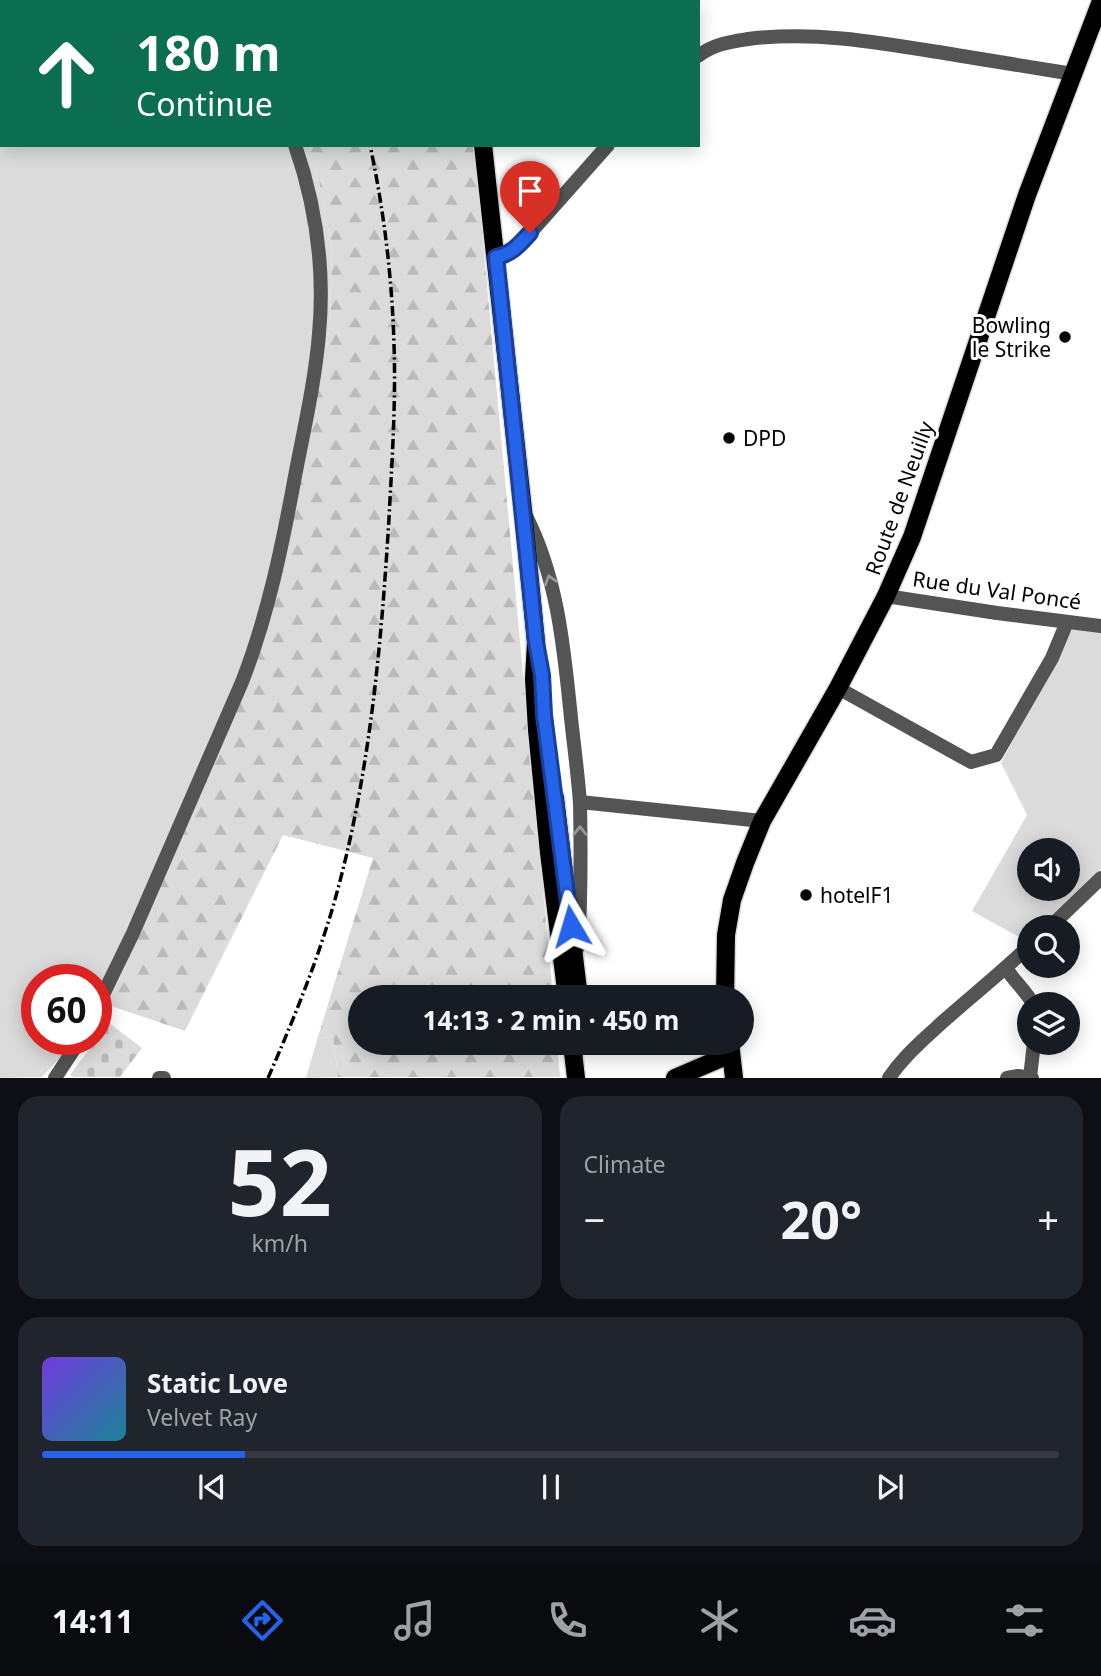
<!DOCTYPE html>
<html lang="en">
<head>
<meta charset="utf-8">
<style>
  body { margin:0; font-family:"Noto Sans",sans-serif; background:#20242c; color:#f1f3f6; height:100vh; display:flex; flex-direction:column; font-size:26px; white-space:nowrap }
  * { box-sizing:border-box; margin:0 }
  p { font-size:23px; color:#9ea1a6 }
  .icon { flex:none; width:38px; height:38px; fill:none; stroke:currentColor; stroke-width:2; stroke-linecap:round; stroke-linejoin:round }
  .map { position:relative; height:1078px; overflow:hidden }
  .drawer { display:flex; flex-direction:column; gap:18px; padding:18px; background:#0d0f14; flex:1 }
  .drawer>* { flex:none }
  .top-card { position:absolute; left:0px; top:0px; width:700px; height:147px; box-shadow:0 4px 18px #0003; background:#0b6e4f; color:#fff; overflow:hidden }
  .fabs { position:absolute; left:1017px; top:838px; display:grid; gap:14px }
  .fabs a { display:grid; place-items:center; width:63px; height:63px; border-radius:50%; background:#171b24; box-shadow:0 4px 18px #0003; font-size:35px }
  .speed { position:absolute; left:21px; top:964px; display:flex; gap:14px; font-size:35px; font-weight:700; text-align:center }
  .speed>* { display:grid; place-content:center; width:91px; height:91px; border-radius:50%; background:#171b24; box-shadow:0 4px 18px #0003; line-height:1 }
  .speed .limit { border:10px solid #d22; background:#fff; color:#111 }
  .pin { position:absolute; display:grid; place-items:center; width:60px; height:60px; color:#fff; margin:-72px -30px; border-radius:50% 50% 50% 0; rotate:-45deg; box-shadow:0 0 7px #0007 }
  .pin .icon { rotate:45deg }
  .me { position:absolute; width:77px; margin:-38px; rotate:353deg; stroke-linejoin:round; filter:drop-shadow(0 0 5px #0008) }
  .turn { display:flex; align-items:center; gap:24px; height:147px; padding:0 21px; font-size:32px }
  .turn .icon { width:91px; height:91px; stroke-width:2.5 }
  .turn b { display:block; font-size:49px; line-height:60px }
  .big { font-size:52px; font-weight:700; line-height:1.1 }
  .drawer .card { flex:1; display:flex; flex-direction:column; justify-content:center; gap:10px; min-width:0; padding:0 24px; border-radius:21px; background:#20242c }
  .drawer .dial { align-items:center; gap:0 }
  .dial b { font-size:91px; line-height:1 }
  .song { display:flex; align-items:center; gap:21px }
  .cover { width:84px; height:84px; border-radius:10px; background:linear-gradient(135deg,hsl(260 70% 55%),hsl(190 70% 35%)) }
  .played { height:7px; border-radius:4px; background:linear-gradient(90deg,#2563eb 20%,#363941 20%) }
  .keys { display:flex; justify-content:space-around; direction:ltr }
  .heat { display:flex; justify-content:space-between; align-items:center; font-size:38px; direction:ltr }
  .drawer .tiles { flex:1; display:grid; gap:18px; grid-template-columns:1fr 1fr }
  .card:last-child { grid-column:span 2 }
  .trip { position:absolute; left:348px; top:985px; width:406px; height:70px; border-radius:35px; background:#171b24; box-shadow:0 4px 18px #0003; font-weight:700; line-height:70px; text-align:center }
  .menu { display:flex; height:112px; justify-content:space-around; align-items:center; background:#090b0e; color:#9ea1a6 }
  .menu .icon { width:49px; height:49px }
  .menu .selected { color:#2563eb }
  .menu b { font-size:32px; color:#f1f3f6 }
  .map>svg:first-child { display:block }
  .green { fill:#dbdbdb; fill-rule:evenodd }
  .forest { fill:url(#forest-firs) }
  .cemetery { fill:url(#cemetery-stones) }
  .lines { fill:none; stroke-linecap:round; stroke-linejoin:round }
  .major-casing { stroke:#dbdbdb; stroke-width:21 }
  .minor { stroke:#545454; stroke-width:14 }
  .major { stroke:#000; stroke-width:18 }
  .rail { stroke:#000; stroke-width:3.5; stroke-dasharray:10 3.5 2 3.5; stroke-linecap:butt }
  .oneway { stroke:#989898 }
  .route-casing { stroke:#184099; stroke-width:18 }
  .route { stroke:#2563eb; stroke-width:12 }
  .poi-dot { fill:#000; stroke:#fff; stroke-width:2.5 }
  .labels { text-anchor:middle; dominant-baseline:central; stroke-width:6; stroke-linejoin:round; paint-order:stroke }
  .poi-label { font-size:21px; fill:#000; stroke:#fff; text-anchor:start }
  .street-label { font-size:21px; fill:#000; stroke:#fff }
</style>
</head>
<body>
<div class="map">
<svg width="1101" height="1078" viewBox="0 0 1101 1078">
  <defs>
    <pattern id="forest-firs" width="22" height="20" patternUnits="userSpaceOnUse" patternTransform="scale(1.75)"><rect width="22" height="20" fill="#dbdbdb"/><path d="M5 1l3.5 6h-7zM16 11l3.5 6h-7z" fill="#bababa"/></pattern>
    <pattern id="cemetery-stones" width="16" height="16" patternUnits="userSpaceOnUse" patternTransform="scale(1.75)"><rect width="16" height="16" fill="#dbdbdb"/><path d="M2 7V4a2 2 0 0 1 4 0v3zM10 15v-3a2 2 0 0 1 4 0v3z" fill="#bababa"/></pattern>
  </defs>
  <rect width="100%" height="100%" fill="#fff"/>
  <g class="green">
    <polygon points="0,0 235,0 236,2 2,2 2,145 308,145 319,180 332,249 330,326 296,503 263,645 108,1005 96,1018 96,980 37,980 37,1040 77,1040 42,1077 0,1078"/>
    <path d="M1074 625 1101 629V869L1042 927 1029 928 1028 942 972 911 1027 815 1001 763ZM1029 850H1068V889H1029Z"/>
    <polygon points="333,1036 338,1077 306,1078 317,1040"/>
  </g>
  <g class="forest">
    <polygon points="235,0 458,0 458,2 237,2"/>
    <polygon points="308,145 474,145 553,997 360,998 360,1043 557,1043 560,1077 338,1077 333,1036 317,1040 373,858 283,835 185,1031 108,1005 263,645 296,503 330,326 332,249 319,181"/>
  </g>
  <polygon class="cemetery" points="109,1023 142,1048 120,1077 74,1077 70,1075"/>
  <g class="lines">
    <defs>
      <g id="major">
        <polyline points="468,0 468,2"/>
        <polyline points="483,145 523,510 536,642 534,679 537,730 549,853 567,998"/>
        <polyline points="555,798 579,998"/>
        <polyline points="725,998 726,935 732,900 745,863 762,821 838,688 886,596 912,537 1027,195 1101,1"/>
        <polyline points="572,1043 576,1078"/>
        <polyline points="730,1043 734,1078"/>
        <polyline points="675,1078 724,1057 731,1055"/>
      </g>
    </defs>
    <use href="#major" class="major-casing"/>
    <g class="minor">
      <polyline points="223,0 224,2"/>
      <path d="M698 56C714 44 729 42 748 39 818 30 888 44 956 55 995 61 1034 68 1073 74"/>
      <polyline points="496,257 504,256 515,250 608,145"/>
      <path d="M526 516C558 579 564 649 571 718 574 746 578 775 580 803 581 851 581 900 578 947"/>
      <polyline points="886,596 997,613 1101,626"/>
      <polyline points="838,688 971,762 996,755 1052,658 1067,622"/>
      <polyline points="580,802 762,821"/>
      <polyline points="1049,928 1101,878"/>
      <path d="M1006 968C1014 981 1026 991 1033 1004"/>
      <path d="M96 1009 133 933 242 682C268 615 282 547 295 476 304 429 315 382 319 334 325 270 316 206 295 145"/>
      <polyline points="1030,1077 1034,1043"/>
      <polyline points="55,1078 80,1040"/>
      <polyline points="159,1078 164,1078"/>
      <path d="M889 1078C903 1057 920 1043 938 1026 968 999 1000 974 1029 946"/>
      <polyline points="1007,1078 1018,1076 1032,1078"/>
    </g>
    <use href="#major" class="major"/>
    <g class="rail">
      <polyline points="337,0 337,2"/>
      <path d="M268 1078C292 1023 315 967 332 910 369 783 381 650 389 518 392 461 396 402 394 344 392 277 384 211 370 145"/>
    </g>
  </g>
  <defs><path id="oneway-chevron" d="M-2-3.5L2.5 0L-2 3.5" fill="none" stroke-width="1.6" stroke-linecap="round" stroke-linejoin="round" transform="scale(1.75)"/></defs>
  <g class="oneway">
    <use href="#oneway-chevron" transform="translate(550 580) rotate(-107)"/>
    <use href="#oneway-chevron" transform="translate(580 831) rotate(-90)"/>
  </g>
  <g class="lines">
    <defs>
      <path id="route" d="M530 233C520 244 512 254 496 257L536 642 542 675 544 715 571 926"/>
    </defs>
    <use href="#route" class="route-casing"/>
    <use href="#route" class="route"/>
  </g>
  <g class="poi-dot">
    <circle cx="1065" cy="337" r="7"/>
    <circle cx="729" cy="438" r="7"/>
    <circle cx="806" cy="895" r="7"/>
  </g>
  <g class="labels">
    <g class="poi-label">
      <text x="1051" y="325" text-anchor="end">Bowling<tspan x="1051" dy="24">le Strike</tspan></text>
      <text x="743" y="438">DPD</text>
      <text x="820" y="895">hotelF1</text>
    </g>
    <g class="street-label">
      <text transform="translate(899 498) rotate(-70)">Route de Neuilly</text>
      <text transform="translate(997 590) rotate(8)">Rue du Val Poncé</text>
    </g>
  </g>
</svg>
<div class="fabs">
<a><svg class="icon" aria-label="sound" viewBox="0 0 24 24"><path d="M4 9h4l5-4v14l-5-4H4zM17 9q2 3 0 6"/></svg></a>
<a><svg class="icon" aria-label="search" viewBox="0 0 24 24"><circle cx="10" cy="10" r="6"/><path d="M15 15l6 6"/></svg></a>
<a><svg class="icon" aria-label="layers" viewBox="0 0 24 24"><path d="M12 4l9 5-9 5-9-5zM3 14l9 5 9-5"/></svg></a>
</div>
<div class="speed"><div class="limit">60</div></div>
<div class="pin" style="left:530px;top:233px;background:#d93025"><svg class="icon" aria-label="arrive" viewBox="0 0 24 24"><path d="M6 21V4h12l-3 4 3 4H6"/></svg></div>
<svg class="me" style="left:571px;top:926px" viewBox="-20 -20 40 40"><path d="M0-17L14 15 0 8-14 15z" fill="#2563eb" stroke="#fff" stroke-width="4"/></svg>
<div class="trip">14:13 · 2 min · 450 m</div>
<div class="top-card">
<div class="turn"><svg class="icon" aria-label="ahead" viewBox="0 0 24 24"><path d="M12 20V5M6 11l6-6 6 6"/></svg><div><b>180 m</b>Continue</div></div>
</div>
</div>
<section class="drawer">
<div class="tiles">
<div class="card dial"><b>52</b><p>km/h</p></div>
<div class="card"><p>Climate</p>
<div class="heat"><a>−</a><b class="big">20°</b><a>+</a></div>
</div>
<div class="card">
<div class="song"><i class="cover"></i><div><b>Static Love</b><p>Velvet Ray</p></div></div>
<div class="played"></div>
<div class="keys"><svg class="icon" aria-label="previous" viewBox="0 0 24 24"><path d="M18 5L8 12l10 7zM5 5v14"/></svg><svg class="icon" aria-label="pause" viewBox="0 0 24 24"><path d="M8 5v14M16 5v14"/></svg><svg class="icon" aria-label="next" viewBox="0 0 24 24"><path d="M6 5l10 7-10 7zM19 5v14"/></svg></div>
</div>
</div>
</section>
<nav class="menu">
<b>14:11</b>
<svg class="icon selected" aria-label="directions" viewBox="0 0 24 24"><path d="M12 3l9 9-9 9-9-9zM9 14v-3h6M13 9l2 2-2 2"/></svg>
<svg class="icon" aria-label="music" viewBox="0 0 24 24"><path d="M9 18V5l10-2v13"/><circle cx="6" cy="18" r="3"/><circle cx="16" cy="16" r="3"/></svg>
<svg class="icon" aria-label="phone" viewBox="0 0 24 24"><path d="M5 4h4l2 5-3 2q2 4 5 5l2-3 5 2v4C11 20 4 13 5 4z"/></svg>
<svg class="icon" aria-label="climate" viewBox="0 0 24 24"><path d="M12 3v18M4 7l16 10M4 17L20 7"/></svg>
<svg class="icon" aria-label="car" viewBox="0 0 24 24"><path d="M5 17H2v-5l4-1 3-4h7l3 4 3 1v5h-3M9 17h6M6 11h13"/><circle cx="7" cy="17" r="2"/><circle cx="17" cy="17" r="2"/></svg>
<svg class="icon" aria-label="filters" viewBox="0 0 24 24"><path d="M4 7h16M4 17h16"/><circle cx="9" cy="7" r="2"/><circle cx="15" cy="17" r="2"/></svg>
</nav>
</body>
</html>
